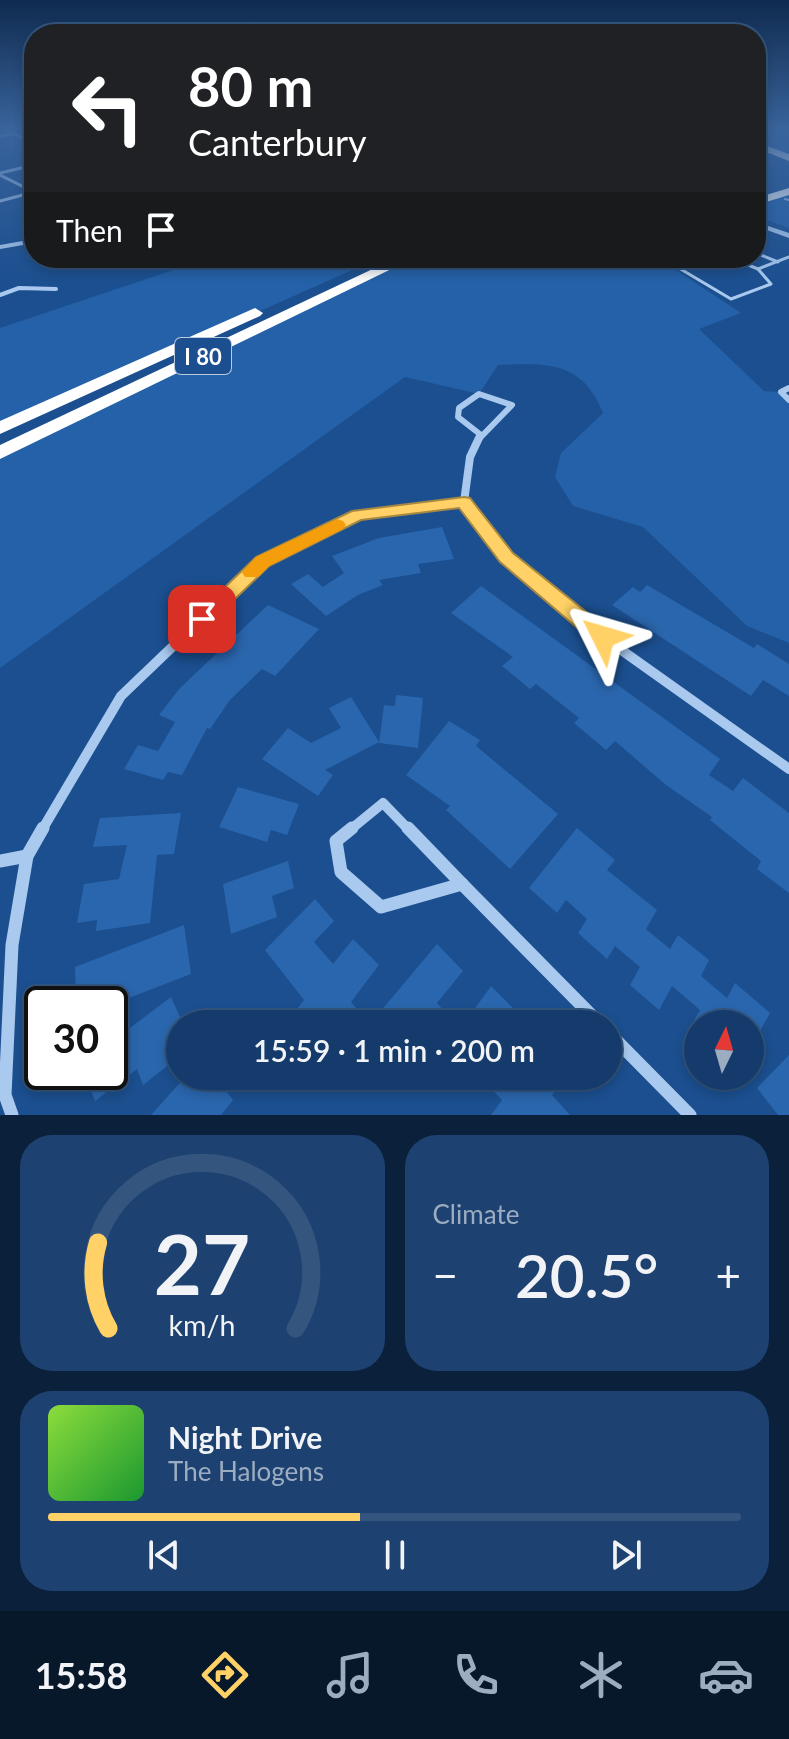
<!DOCTYPE html>
<html lang="en">
<head>
<meta charset="utf-8">
<style>
  body { margin:0; font-family:Lato,sans-serif; background:#1d4271; color:#f1f3f6; height:100vh; display:flex; flex-direction:column; font-size:30px; white-space:nowrap }
  * { box-sizing:border-box; margin:0 }
  p { font-size:26px; color:#9dadc1 }
  .icon { flex:none; width:44px; height:44px; fill:none; stroke:currentColor; stroke-width:2; stroke-linecap:round; stroke-linejoin:round }
  .map { position:relative; height:1115px; overflow:hidden }
  .side { display:flex; flex-direction:column; gap:20px; padding:20px; background:#0b203b; flex:1 }
  .side>* { flex:none }
  .banner { position:absolute; left:24px; top:24px; width:742px; height:244px; border-radius:32px; box-shadow:0 4px 12px #0003,0 0 0 2px #33557e; background:#202124; color:#fff; overflow:hidden }
  .needle { width:52px; rotate:5deg }
  .tools { position:absolute; left:684px; top:1010px; display:grid; gap:16px }
  .tools a { display:grid; place-items:center; width:80px; height:80px; border-radius:50%; background:#143b6b; box-shadow:0 4px 12px #0003,0 0 0 2px #33557e; font-size:40px }
  .speed { position:absolute; left:24px; top:986px; display:flex; gap:16px; font-size:40px; font-weight:700; text-align:center }
  .speed>* { display:grid; place-content:center; width:104px; height:104px; border-radius:50%; background:#143b6b; box-shadow:0 4px 12px #0003,0 0 0 2px #33557e; line-height:1 }
  .speed .limit { border:4px solid #111; border-radius:12px; background:#fff; color:#111 }
  .pin { position:absolute; display:grid; place-items:center; width:68px; height:68px; color:#fff; margin:-34px; border-radius:16px; box-shadow:0 4px 12px #0006 }
  .me { position:absolute; width:88px; margin:-44px; rotate:310deg; stroke-linejoin:round; filter:drop-shadow(0 0 6px #0008) }
  .turn { display:flex; align-items:center; gap:28px; height:168px; padding:0 32px; font-size:36px }
  .turn .icon { width:104px; height:104px; stroke-width:2.5 }
  .turn b { display:block; font-size:56px; line-height:68px }
  .then { display:flex; align-items:center; height:76px; padding:0 32px; background:#0003; gap:16px; font-size:30px }
  .big { font-size:60px; font-weight:600; line-height:1.1 }
  .side .card { flex:1; display:flex; flex-direction:column; justify-content:center; gap:12px; min-width:0; padding:0 28px; border-radius:32px; background:#1d4271 }
  .side .dial { align-items:center; gap:0 }
  .dial svg { height:208px; overflow:visible; fill:none; stroke:#33557e; stroke-width:7; stroke-linecap:round; text-anchor:middle }
  .dial text { fill:#f1f3f6; stroke:none }
  .song { display:flex; align-items:center; gap:24px }
  .cover { width:96px; height:96px; border-radius:12px; background:linear-gradient(135deg,hsl(90 70% 55%),hsl(130 70% 35%)) }
  .played { height:8px; border-radius:4px; background:linear-gradient(90deg,#ffd166 45%,#33557e 45%) }
  .keys { display:flex; justify-content:space-around; direction:ltr }
  .heat { display:flex; justify-content:space-between; align-items:center; font-size:44px; direction:ltr }
  .side .tiles { flex:1; display:grid; gap:20px; grid-template-columns:1fr 1fr }
  .card:last-child { grid-column:span 2 }
  .trip { position:absolute; left:166px; top:1010px; width:456px; height:80px; border-radius:40px; background:#143b6b; box-shadow:0 4px 12px #0003,0 0 0 2px #33557e; font-weight:600; line-height:80px; text-align:center }
  .menu { display:flex; height:128px; justify-content:space-around; align-items:center; background:#08182b; color:#9dadc1 }
  .menu .icon { width:56px; height:56px }
  .menu .selected { color:#ffd166 }
  .menu b { font-size:36px; color:#f1f3f6 }
  .map>svg:first-child { display:block }
  .green { fill:#2461a8 }
  .lines { fill:none; stroke-linecap:round; stroke-linejoin:round }
  .stream { stroke:#9cc4f0; stroke-width:2 }
  .building { fill:#2a66ad }
  .service { stroke:#a9c9ee; stroke-width:3 }
  .minor-far5 { stroke:#a9c9ee; stroke-width:3 }
  .minor-far4 { stroke:#a9c9ee; stroke-width:4 }
  .minor-far3 { stroke:#a9c9ee; stroke-width:6 }
  .minor-far2 { stroke:#a9c9ee; stroke-width:8 }
  .minor-far1 { stroke:#a9c9ee; stroke-width:10 }
  .minor { stroke:#a9c9ee; stroke-width:13 }
  .tertiary { fill:#a9c9ee; fill-rule:evenodd }
  .motorway { fill:#fff; fill-rule:evenodd }
  .route { fill:#ffd166; stroke:#a68842; stroke-width:2 }
  .slow { fill:#f59e0b }
  .labels { text-anchor:middle; dominant-baseline:central; stroke-width:8; stroke-linejoin:round; paint-order:stroke }
  .shield { fill:#1b4f8f; stroke:#bbcadd; stroke-width:2 }
  .shield-label { font-size:22px; font-weight:bold; fill:#fff }
</style>
</head>
<body>
<div class="map">
<svg width="789" height="1115" viewBox="0 0 789 1115">
  <rect width="100%" height="100%" fill="#1b4f8f"/>
  <g class="green">
    <polygon points="756,129 789,129 789,158 756,145"/>
    <polygon points="789,191 789,228 756,216 756,202"/>
    <polygon points="209,258 379,258 0,427 0,328"/>
    <path d="M407 258H658L741 313 699 329 764 391 781 392 789 400V643L747 626 643 527 573 506 555 477 561 453 603 413C582 361 548 363 498 365L479 394 405 377 0 668V453Z"/>
  </g>
  <g class="lines">
    <polyline class="stream" points="785,199 789,200"/>
  </g>
  <g class="building">
    <polygon points="442,527 454,559 418,564 421,573 379,580 383,585 358,595 326,616 291,584 308,574 323,587 344,573 332,556 379,538"/>
    <polygon points="647,585 754,648 757,644 789,664 789,696 763,680 751,696 612,605 633,587 640,592"/>
    <polygon points="481,586 720,759 709,775 733,791 743,778 789,813 789,893 757,869 761,861 710,820 712,817 666,785 615,741 606,750 574,723 579,718 536,684 530,689 502,666 513,657 451,613"/>
    <polygon points="268,605 319,629 275,676 262,669 230,700 210,729 207,728 182,775 168,772 163,780 124,769 138,745 158,751 175,722 159,715 180,688"/>
    <polygon points="396,695 423,698 418,748 379,743 384,705 395,706"/>
    <polygon points="351,697 379,742 325,770 333,775 318,796 262,759 288,728 311,743 341,728 329,708"/>
    <polygon points="449,721 480,740 476,746 558,814 510,869 446,810 450,806 406,775"/>
    <polygon points="238,787 299,804 287,835 271,830 267,842 219,827"/>
    <polygon points="181,813 174,854 157,855 150,923 96,931 97,920 77,923 84,884 119,879 127,845 93,847 100,818"/>
    <polygon points="577,828 615,860 607,870 657,910 646,929 670,949 678,935 709,960 701,976 727,998 735,983 770,1013 750,1049 750,1024 692,1024 700,1010 672,986 659,1010 630,985 640,967 615,946 607,959 578,933 587,919 566,900 557,913 529,888"/>
    <polygon points="288,861 294,888 272,896 277,917 231,934 223,884"/>
    <polygon points="315,899 334,921 314,942 333,964 353,939 379,965 351,1002 357,1009 347,1024 285,1024 304,1000 265,950"/>
    <polygon points="184,925 191,974 121,1001 120,990 84,1004 76,1004 75,967"/>
    <polygon points="437,944 463,971 437,1003 456,1024 370,1024"/>
    <polygon points="491,986 517,1012 509,1024 464,1024"/>
    <polygon points="171,997 180,1017 180,1056 143,1085 137,1069 95,1101 84,1072 110,1072 110,1043"/>
    <polygon points="789,1055 789,1115 778,1115 757,1088"/>
    <polygon points="186,1076 215,1076 233,1100 221,1115 151,1115"/>
    <polygon points="479,1076 564,1076 552,1095 570,1115 491,1115 502,1100"/>
  </g>
  <g class="lines">
    <g class="service">
      <polyline points="0,136 12,134"/>
      <polyline points="756,253 778,262"/>
      <polyline points="662,258 731,299 771,284 758,269"/>
      <polyline points="731,258 758,269 789,257"/>
    </g>
    <g class="minor-far5">
      <polyline points="0,173 34,165"/>
      <polyline points="0,175 34,192"/>
      <polyline points="0,201 34,192"/>
    </g>
    <g class="minor-far4">
      <polyline points="0,247 34,241"/>
      <polyline points="0,295 19,288 56,289"/>
    </g>
    <g class="minor-far3">
      <polyline points="789,388 781,392 789,400"/>
      <polyline points="478,440 512,405 479,394 459,408 458,417 481,435"/>
    </g>
    <g class="minor-far2">
      <polyline points="479,438 470,457 464,502 507,557 570,610"/>
      <polyline points="211,610 262,561 358,515 464,502"/>
    </g>
    <g class="minor-far1">
      <polyline points="568,608 603,637 789,769"/>
      <polyline points="42,830 121,696 213,608"/>
      <polyline points="350,830 383,803 409,830"/>
    </g>
    <g class="minor">
      <polyline points="352,828 336,841 341,872 381,907 462,884"/>
      <polyline points="408,828 462,884"/>
      <polyline points="0,861 27,856"/>
      <polyline points="462,884 600,1024"/>
      <polyline points="608,1032 690,1115"/>
      <polyline points="12,1115 5,1095 12,945 27,856 43,828"/>
    </g>
    <g class="tertiary">
      <polygon points="0,129 5,129 34,141 34,145"/>
      <polygon points="756,222 789,233 789,238 756,226"/>
    </g>
    <g class="motorway">
      <polygon points="756,142 789,154 789,161 756,148"/>
      <polygon points="789,188 789,195 756,205 756,198"/>
      <polygon points="396,258 414,258 0,459 0,445"/>
      <polygon points="255,308 263,313 260,316 0,434 0,421"/>
    </g>
  </g>
  <linearGradient id="sky" x2="0" y2="1"><stop stop-color="#0f2b4f"/><stop offset="0.45" stop-color="#39639b"/><stop offset="1" stop-color="#39639b" stop-opacity="0"/></linearGradient>
  <rect width="789" height="285" fill="url(#sky)"/>
  <polygon class="route" points="464,497 470,498 513,553 610,631 613,637 610,643 595,643 500,562 459,508 361,520 269,566 209,624 195,624 192,619 256,557 352,511"/>
  <polygon class="slow" points="337,519 343,521 346,525 343,529 269,566 258,577 245,577 242,572 256,557"/>
  <g class="labels">
    <rect class="shield" x="175" y="338" width="56" height="36" rx="6"/>
    <g class="shield-label">
      <text x="203" y="356">I 80</text>
    </g>
  </g>
</svg>
<div class="tools">
<a><svg class="needle" viewBox="-14 -14 28 28"><path d="M0-13l5 13h-10z" fill="#e53935"/><path d="M0 13l5-13h-10z" fill="#9dadc1"/></svg></a>
</div>
<div class="speed"><div class="limit">30</div></div>
<div class="pin" style="left:202px;top:619px;background:#d93025"><svg class="icon" aria-label="arrive" viewBox="0 0 24 24"><path d="M6 21V4h12l-3 4 3 4H6"/></svg></div>
<svg class="me" style="left:603px;top:637px" viewBox="-20 -20 40 40"><path d="M0-17L14 15 0 8-14 15z" fill="#ffd166" stroke="#fff" stroke-width="4"/></svg>
<div class="trip">15:59 · 1 min · 200 m</div>
<div class="banner">
<div class="turn"><svg class="icon" aria-label="left" viewBox="0 0 24 24"><path d="M17 20v-9H6M10 6l-5 5 5 5"/></svg><div><b>80 m</b>Canterbury</div></div>
<div class="then">Then<svg class="icon" aria-label="arrive" viewBox="0 0 24 24"><path d="M6 21V4h12l-3 4 3 4H6"/></svg></div>
</div>
</div>
<section class="side">
<div class="tiles">
<div class="card dial"><svg viewBox="0 0 100 80">
<path d="M14 69A42 42 0 1 1 86 69"/>
<path d="M14 69A42 42 0 0 1 10 36" stroke="#ffd166"/>
<text x="50" y="56" font-size="32" font-weight="700">27</text>
<text x="50" y="72" font-size="11">km/h</text>
</svg></div>
<div class="card"><p>Climate</p>
<div class="heat"><a>−</a><b class="big">20.5°</b><a>+</a></div>
</div>
<div class="card">
<div class="song"><i class="cover"></i><div><b>Night Drive</b><p>The Halogens</p></div></div>
<div class="played"></div>
<div class="keys"><svg class="icon" aria-label="previous" viewBox="0 0 24 24"><path d="M18 5L8 12l10 7zM5 5v14"/></svg><svg class="icon" aria-label="pause" viewBox="0 0 24 24"><path d="M8 5v14M16 5v14"/></svg><svg class="icon" aria-label="next" viewBox="0 0 24 24"><path d="M6 5l10 7-10 7zM19 5v14"/></svg></div>
</div>
</div>
</section>
<nav class="menu">
<b>15:58</b>
<svg class="icon selected" aria-label="directions" viewBox="0 0 24 24"><path d="M12 3l9 9-9 9-9-9zM9 14v-3h6M13 9l2 2-2 2"/></svg>
<svg class="icon" aria-label="music" viewBox="0 0 24 24"><path d="M9 18V5l10-2v13"/><circle cx="6" cy="18" r="3"/><circle cx="16" cy="16" r="3"/></svg>
<svg class="icon" aria-label="phone" viewBox="0 0 24 24"><path d="M5 4h4l2 5-3 2q2 4 5 5l2-3 5 2v4C11 20 4 13 5 4z"/></svg>
<svg class="icon" aria-label="climate" viewBox="0 0 24 24"><path d="M12 3v18M4 7l16 10M4 17L20 7"/></svg>
<svg class="icon" aria-label="car" viewBox="0 0 24 24"><path d="M5 17H2v-5l4-1 3-4h7l3 4 3 1v5h-3M9 17h6M6 11h13"/><circle cx="7" cy="17" r="2"/><circle cx="17" cy="17" r="2"/></svg>
</nav>
</body>
</html>
